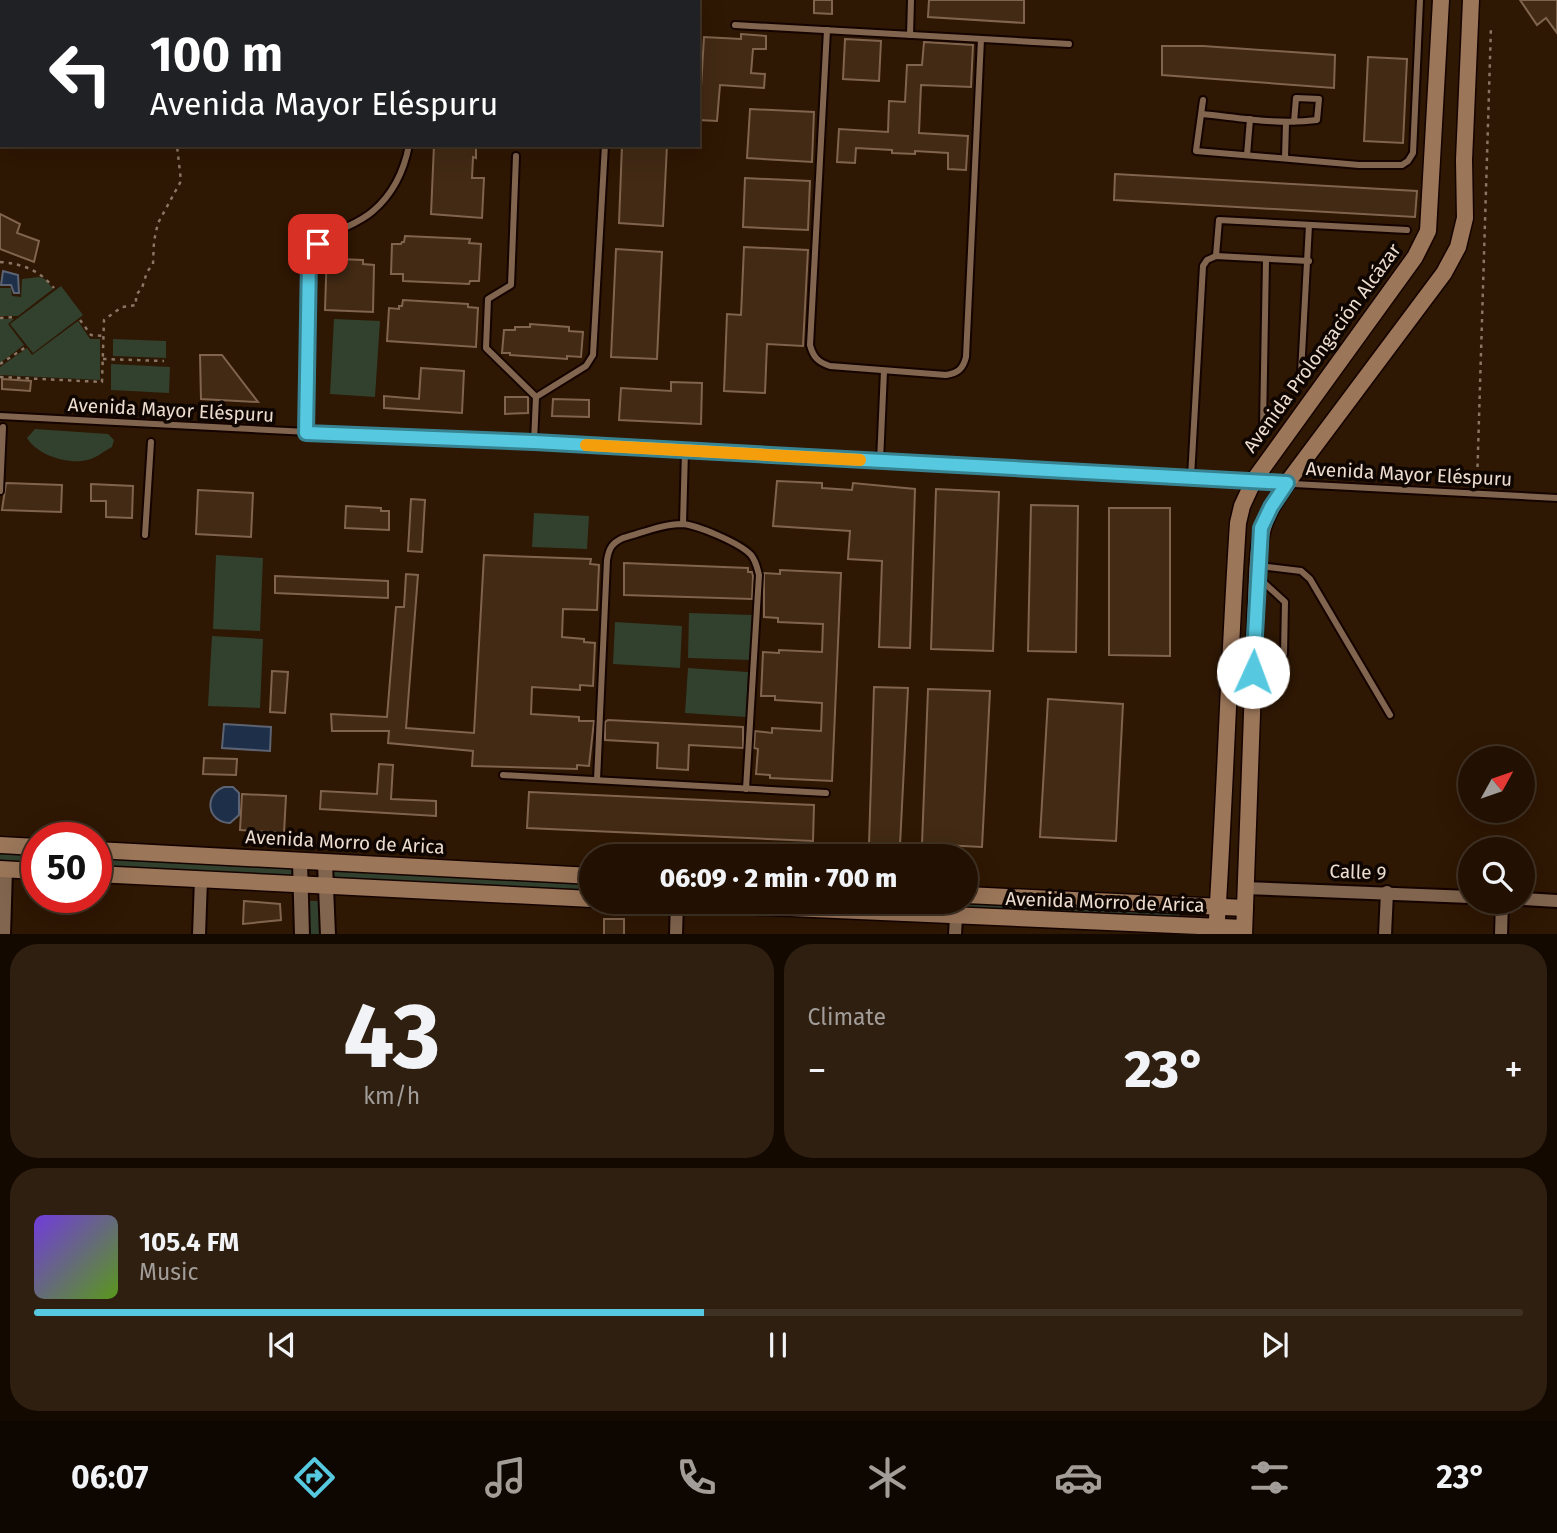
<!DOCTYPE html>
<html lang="en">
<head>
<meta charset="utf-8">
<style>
  body { margin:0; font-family:"Fira Sans",sans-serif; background:#2e1f11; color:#f1f3f6; height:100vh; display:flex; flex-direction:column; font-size:26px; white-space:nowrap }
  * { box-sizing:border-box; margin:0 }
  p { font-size:23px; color:#a29d99 }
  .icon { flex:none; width:38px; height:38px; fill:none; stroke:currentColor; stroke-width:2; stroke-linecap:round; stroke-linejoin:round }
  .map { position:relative; height:934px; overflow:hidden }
  .side { display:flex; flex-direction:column; gap:10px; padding:10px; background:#130901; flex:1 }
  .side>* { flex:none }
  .top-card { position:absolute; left:0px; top:0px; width:700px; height:147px; box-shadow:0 7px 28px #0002,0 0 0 2px #3f3124; background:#202124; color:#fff; overflow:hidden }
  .needle { width:46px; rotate:50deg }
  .tools { position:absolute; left:1458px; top:746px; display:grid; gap:14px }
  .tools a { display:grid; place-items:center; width:77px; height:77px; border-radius:50%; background:#221102; box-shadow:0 7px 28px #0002,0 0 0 2px #3f3124; font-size:35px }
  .speed { position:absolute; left:21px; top:822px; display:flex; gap:14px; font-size:35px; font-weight:700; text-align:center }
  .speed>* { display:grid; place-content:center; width:91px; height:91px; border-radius:50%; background:#221102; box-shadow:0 7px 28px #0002,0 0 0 2px #3f3124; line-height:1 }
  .speed .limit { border:10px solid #d22; background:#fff; color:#111 }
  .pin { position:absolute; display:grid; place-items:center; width:60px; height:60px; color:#fff; margin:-30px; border-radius:14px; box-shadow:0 4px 10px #0006 }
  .me { position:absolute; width:77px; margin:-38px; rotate:2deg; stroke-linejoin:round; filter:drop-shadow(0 0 5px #0008) }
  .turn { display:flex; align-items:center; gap:24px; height:147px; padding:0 35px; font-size:32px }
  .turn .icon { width:91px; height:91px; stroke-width:2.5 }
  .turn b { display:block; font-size:49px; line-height:60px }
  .big { font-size:52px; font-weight:800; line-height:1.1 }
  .side .widget { flex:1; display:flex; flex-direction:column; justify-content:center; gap:10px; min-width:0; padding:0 24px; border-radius:28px; background:#2e1f11 }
  .side .dial { align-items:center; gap:0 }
  .dial b { font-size:91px; line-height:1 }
  .song { display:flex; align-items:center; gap:21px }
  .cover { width:84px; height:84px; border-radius:10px; background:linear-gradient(135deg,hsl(260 70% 55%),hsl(90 70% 35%)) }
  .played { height:7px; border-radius:4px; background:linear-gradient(90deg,#56c9e0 45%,#3f3124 45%) }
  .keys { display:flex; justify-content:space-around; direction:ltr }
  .heat { display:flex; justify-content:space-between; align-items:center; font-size:38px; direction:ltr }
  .side .tiles { flex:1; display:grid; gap:10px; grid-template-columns:1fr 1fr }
  .widget:last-child { grid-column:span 2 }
  .trip { position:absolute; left:579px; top:844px; width:399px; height:70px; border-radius:35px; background:#221102; box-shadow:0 7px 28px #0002,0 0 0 2px #3f3124; font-weight:800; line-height:70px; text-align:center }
  .menu { display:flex; height:112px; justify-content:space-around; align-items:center; background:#0e0701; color:#a29d99 }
  .menu .icon { width:49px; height:49px }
  .menu .current { color:#56c9e0 }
  .menu b { font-size:32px; color:#f1f3f6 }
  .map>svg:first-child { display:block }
  .green { fill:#31412d }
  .water { fill:#1e2f49; stroke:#5c6372; stroke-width:2 }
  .building { fill:#422a14; stroke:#80644d; stroke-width:2 }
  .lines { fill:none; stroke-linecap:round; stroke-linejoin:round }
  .service-casing { stroke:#150300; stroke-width:10 }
  .minor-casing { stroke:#150300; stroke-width:16 }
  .tertiary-casing { stroke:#150300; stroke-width:18 }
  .secondary-casing { stroke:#150300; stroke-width:19 }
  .path { stroke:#897665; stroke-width:2.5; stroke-dasharray:3.5 5; stroke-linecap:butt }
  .service { stroke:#81654e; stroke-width:6 }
  .minor { stroke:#81654e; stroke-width:12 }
  .tertiary { stroke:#81654e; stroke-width:14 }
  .secondary { stroke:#9b7659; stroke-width:16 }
  .route-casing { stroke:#388392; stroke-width:18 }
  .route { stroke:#56c9e0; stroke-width:12 }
  .slow { stroke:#f59e0b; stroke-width:12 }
  .labels { text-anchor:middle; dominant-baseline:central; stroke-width:7; stroke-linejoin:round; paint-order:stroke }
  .street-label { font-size:19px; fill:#edddd0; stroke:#0f0601 }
</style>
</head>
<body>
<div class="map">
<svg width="1557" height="935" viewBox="0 0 1557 935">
  <rect width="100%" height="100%" fill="#2e1703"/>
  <g class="green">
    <polygon points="39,277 45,279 53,289 18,316 0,316 0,288 11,288 12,296 21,297 22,279"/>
    <polygon points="61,286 83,315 33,353 10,324"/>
    <polygon points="0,319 14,319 8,324 24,345 0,363"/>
    <polygon points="334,319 380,321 375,397 330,394"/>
    <polygon points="78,321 90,339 100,339 100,380 0,375 0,367 27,348 32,355"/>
    <polygon points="113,339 166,341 166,358 113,356"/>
    <polygon points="111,364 170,367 169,393 111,390"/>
    <path d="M35 429 108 434 114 440 112 447C104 451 95 459 87 460 68 465 37 455 27 438Z"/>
    <polygon points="534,513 589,516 587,549 532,547"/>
    <polygon points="216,555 263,558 260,631 213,629"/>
    <polygon points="689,613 752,615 752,660 688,658"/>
    <polygon points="615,622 682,626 680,668 613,664"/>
    <polygon points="212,636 263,639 260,708 208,706"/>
    <polygon points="688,668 748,672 746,717 685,713"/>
    <polygon points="0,852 37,854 37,864 0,862"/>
    <polygon points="96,857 293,867 292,879 96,868"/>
    <polygon points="333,867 591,881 591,892 334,879"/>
    <rect x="310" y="901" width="9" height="33"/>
    <polygon points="779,901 966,901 1179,911 1179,921"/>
  </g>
  <g class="water">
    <polygon points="3,271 18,275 19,293 14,293 11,285 1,285"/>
    <polygon points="224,724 271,727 270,751 222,748"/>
    <path d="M224 787H233L239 793V815L230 823C206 822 204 794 224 787Z"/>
  </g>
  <g class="building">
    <polygon points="814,0 832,0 832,14 814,13"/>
    <polygon points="929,0 1024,0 1024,23 928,17"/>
    <polygon points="1520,0 1557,0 1557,33 1546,18 1537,25"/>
    <polygon points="741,34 766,36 766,49 753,49 751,73 765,74 764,88 720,85 717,121 699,120 704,37 741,39"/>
    <polygon points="845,39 881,41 879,81 843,79"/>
    <polygon points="924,42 973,45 971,87 921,85 919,133 968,136 966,170 948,169 948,153 915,151 915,154 892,153 892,150 856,148 855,163 837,162 839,129 888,132 889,101 905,102 907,65 922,65"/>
    <polygon points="1162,46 1203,46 1335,55 1334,88 1162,75"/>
    <polygon points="1368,57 1407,59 1403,143 1364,141"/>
    <polygon points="750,109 814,112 812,162 747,158"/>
    <polygon points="434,145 476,145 476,158 473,157 472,178 484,178 482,218 431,214"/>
    <polygon points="622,145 667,145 663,226 619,223"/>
    <polygon points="1115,174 1417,191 1415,217 1114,200"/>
    <polygon points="745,178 810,181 808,230 743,227"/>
    <polygon points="0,214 20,224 17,233 39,241 34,262 0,249"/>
    <polygon points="405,236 470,239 469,243 481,244 479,281 470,281 469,284 403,281 403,274 391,274 392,244 401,244 402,242 404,242"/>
    <polygon points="340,243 339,259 363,260 363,264 374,265 373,312 325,310 327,248"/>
    <polygon points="744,247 808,250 803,346 767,344 765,393 724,391 727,314 741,315"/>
    <polygon points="616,249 662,252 657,359 611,357"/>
    <polygon points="403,300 468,304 468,307 478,308 476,347 387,341 389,308 399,309 399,306 402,306"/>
    <polygon points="530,324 569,327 569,331 583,332 581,357 567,356 567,359 510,355 510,353 502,353 504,330 515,330 515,327 530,327"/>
    <polygon points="200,355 222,355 258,402 201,399"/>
    <polygon points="421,368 464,371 462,413 384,408 384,396 419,399"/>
    <polygon points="2,379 31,381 30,391 2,389"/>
    <polygon points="671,382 702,383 701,424 619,420 621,388 671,391"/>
    <polygon points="505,397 528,397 528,413 505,414"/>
    <polygon points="553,399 589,400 589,417 552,416"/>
    <polygon points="777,481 822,483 822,488 852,490 853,483 915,489 910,648 879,647 882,561 848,559 850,531 773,526"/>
    <polygon points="6,483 62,485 61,512 2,510"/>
    <polygon points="91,484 133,486 132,518 106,517 106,501 91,501"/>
    <polygon points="936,489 999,492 993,651 931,649"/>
    <polygon points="198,490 253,493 251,537 196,534"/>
    <polygon points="411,499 425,500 422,552 408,551"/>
    <polygon points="1031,505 1078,506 1076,652 1028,651"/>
    <polygon points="346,506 381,508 381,511 389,511 389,530 345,528"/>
    <polygon points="1109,508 1170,508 1170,656 1109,655"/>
    <polygon points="484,555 591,559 590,564 599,565 597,610 563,609 562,637 584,639 584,642 595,643 593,686 580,685 580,690 532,687 531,714 579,717 579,721 594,721 589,766 577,765 577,769 472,766 473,751 388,743 389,731 332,731 331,714 387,717 396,607 404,607 406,574 418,575 406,728 474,733"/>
    <polygon points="624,563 748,568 748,572 752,572 753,576 752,599 624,595"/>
    <polygon points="780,570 841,573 832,781 770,778 770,775 756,774 758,749 754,748 755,731 772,733 772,728 821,731 822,703 775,700 775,696 761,696 763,652 779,653 779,650 822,652 823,624 778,622 778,618 764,617 764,573 780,574"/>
    <polygon points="275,576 388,581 388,598 275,593"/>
    <polygon points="272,671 288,672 285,713 270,712"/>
    <polygon points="874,687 908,688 900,845 869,844"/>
    <polygon points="928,689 990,691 982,847 922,844"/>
    <polygon points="1048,699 1123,704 1116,841 1040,837"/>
    <polygon points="608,720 743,727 743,748 689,745 688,770 657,768 658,743 605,740 605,722"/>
    <polygon points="204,758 237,759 236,775 203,774"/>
    <polygon points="379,764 393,765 391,799 436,801 436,816 320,809 321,791 377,794"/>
    <polygon points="529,792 814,805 813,841 527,828"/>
    <polygon points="242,794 286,796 284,833 240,830"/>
    <polygon points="244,901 280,904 281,920 243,924"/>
    <rect x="604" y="919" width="20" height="16"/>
  </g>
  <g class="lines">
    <defs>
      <g id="service">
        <polyline points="432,2 432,0"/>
        <polyline points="693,2 693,0"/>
        <polyline points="735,25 1069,44"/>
        <path d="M827 30 810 345C813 357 818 362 830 366L946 375C958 373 963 369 966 357L981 39"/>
        <polyline points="910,35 911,0"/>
        <polyline points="1203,100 1196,151 1359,165 1402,165 1408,161 1413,153 1420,0"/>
        <path d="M1202 114C1241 118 1279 125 1317 120L1319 99 1296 98 1294 122"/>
        <polyline points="1247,155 1250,119"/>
        <polyline points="516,156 511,285 488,299 486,348 536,397"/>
        <polyline points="1285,158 1286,123"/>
        <polyline points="1216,256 1219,220 1407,230"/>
        <polyline points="1301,373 1309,225"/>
        <path d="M0 416C519 443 1038 469 1557 498"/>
        <polyline points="1263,426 1266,260"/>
        <path d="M306 433 309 260C319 231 352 230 373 211 393 194 404 171 409 145"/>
        <polyline points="534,442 536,397 586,366 593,355 605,145"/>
        <polyline points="880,461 884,371"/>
        <polyline points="1191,477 1203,266 1207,260 1216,256 1309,261"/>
        <polyline points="0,491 3,427"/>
        <polyline points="683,524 685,451"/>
        <polyline points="145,535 151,442"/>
        <polyline points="1259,566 1301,571 1310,579 1390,715"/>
        <polyline points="1254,671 1284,654 1285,602 1261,580"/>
        <polyline points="503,775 826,793"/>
        <path d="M597 780 607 560C609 548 612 543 623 538 642 533 662 524 682 524 697 525 740 543 751 555 756 561 757 567 759 575L746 789"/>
      </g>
      <g id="minor">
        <polyline points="1245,888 1470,897"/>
        <polyline points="1522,899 1557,901"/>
        <polyline points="4,935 6,869"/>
        <polyline points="199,935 201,879"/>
        <polyline points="676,935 677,901"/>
        <polyline points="955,935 956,917"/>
        <polyline points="1385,935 1387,892"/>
        <polyline points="1501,935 1502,901"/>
      </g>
      <g id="tertiary">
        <polyline points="300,861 302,935"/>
        <polyline points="325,863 328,935"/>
      </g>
      <g id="secondary">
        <polyline points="0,845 37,847"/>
        <polyline points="96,850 592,876"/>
        <polyline points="0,869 37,871"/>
        <polyline points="96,874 592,899"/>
        <polyline points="966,895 1245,908"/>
        <polyline points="629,901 1244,928"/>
        <path d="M1216 935C1225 797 1229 660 1238 523L1242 506 1254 480 1415 257 1428 231 1441 0"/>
        <path d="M1244 935 1257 576C1259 532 1262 519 1287 483L1444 273 1458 247 1465 218 1464 160 1471 0"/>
      </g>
    </defs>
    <use href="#service" class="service-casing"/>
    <use href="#minor" class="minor-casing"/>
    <use href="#tertiary" class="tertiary-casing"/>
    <use href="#secondary" class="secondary-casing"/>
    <g class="path">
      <path d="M0 262C23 264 39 270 54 288"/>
      <polyline points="0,318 15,317"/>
      <polyline points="80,320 91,335 103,336"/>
      <polyline points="103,359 164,361"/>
      <polyline points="0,364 26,347"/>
      <polyline points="0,377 102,382 104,320 122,307 136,305 136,295 142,288 147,272 153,264 154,241 158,223 181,181 177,146"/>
      <polyline points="1477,484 1491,26"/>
      <polyline points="46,836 88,838"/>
    </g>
    <use href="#service" class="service"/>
    <use href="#minor" class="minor"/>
    <use href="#tertiary" class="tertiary"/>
    <use href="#secondary" class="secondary"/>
  </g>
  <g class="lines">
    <defs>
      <polyline id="route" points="318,244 309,260 306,433 534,442 1287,483 1271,507 1261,528 1253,672"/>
    </defs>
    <use href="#route" class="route-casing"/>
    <use href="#route" class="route"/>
    <polyline class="slow" points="586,445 860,460"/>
  </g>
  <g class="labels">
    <g class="street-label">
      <text transform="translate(1322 348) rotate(-54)">Avenida Prolongación Alcázar</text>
      <text transform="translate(171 410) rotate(3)">Avenida Mayor Eléspuru</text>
      <text transform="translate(1409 474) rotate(3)">Avenida Mayor Eléspuru</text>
      <text transform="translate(345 842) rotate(3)">Avenida Morro de Arica</text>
      <text transform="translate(1358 872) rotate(2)">Calle 9</text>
      <text transform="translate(1105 902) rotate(2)">Avenida Morro de Arica</text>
    </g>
  </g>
</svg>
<div class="tools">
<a><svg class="needle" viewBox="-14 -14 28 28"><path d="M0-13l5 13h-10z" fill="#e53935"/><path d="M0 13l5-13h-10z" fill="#a29d99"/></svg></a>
<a><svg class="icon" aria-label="search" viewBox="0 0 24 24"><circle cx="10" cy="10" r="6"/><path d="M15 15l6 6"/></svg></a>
</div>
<div class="speed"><div class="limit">50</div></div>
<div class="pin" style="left:318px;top:244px;background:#d93025"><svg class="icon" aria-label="arrive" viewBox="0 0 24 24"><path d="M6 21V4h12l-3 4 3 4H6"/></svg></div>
<svg class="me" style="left:1253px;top:672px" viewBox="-20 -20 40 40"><circle r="19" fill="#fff"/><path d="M0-13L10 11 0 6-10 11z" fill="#56c9e0"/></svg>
<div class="trip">06:09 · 2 min · 700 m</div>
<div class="top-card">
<div class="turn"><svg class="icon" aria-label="left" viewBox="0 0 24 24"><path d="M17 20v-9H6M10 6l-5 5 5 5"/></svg><div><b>100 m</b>Avenida Mayor Eléspuru</div></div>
</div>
</div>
<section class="side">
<div class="tiles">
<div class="widget dial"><b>43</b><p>km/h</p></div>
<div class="widget"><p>Climate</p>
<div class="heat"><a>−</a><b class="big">23°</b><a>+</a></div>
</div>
<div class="widget">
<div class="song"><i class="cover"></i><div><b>105.4 FM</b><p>Music</p></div></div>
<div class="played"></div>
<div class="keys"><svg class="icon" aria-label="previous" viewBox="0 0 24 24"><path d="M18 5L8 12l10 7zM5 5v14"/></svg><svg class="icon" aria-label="pause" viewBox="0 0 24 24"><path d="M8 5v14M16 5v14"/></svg><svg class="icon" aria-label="next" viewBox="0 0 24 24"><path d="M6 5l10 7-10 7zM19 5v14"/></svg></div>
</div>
</div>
</section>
<nav class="menu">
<b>06:07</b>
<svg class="icon current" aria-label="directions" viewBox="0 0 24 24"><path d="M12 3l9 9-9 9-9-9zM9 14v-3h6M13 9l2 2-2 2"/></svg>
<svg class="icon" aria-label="music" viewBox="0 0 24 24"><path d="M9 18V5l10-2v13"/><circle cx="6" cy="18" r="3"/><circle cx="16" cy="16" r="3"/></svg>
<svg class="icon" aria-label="phone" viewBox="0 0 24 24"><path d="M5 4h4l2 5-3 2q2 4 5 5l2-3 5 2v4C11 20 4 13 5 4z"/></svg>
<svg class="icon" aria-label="climate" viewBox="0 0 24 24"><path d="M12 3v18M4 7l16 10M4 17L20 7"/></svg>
<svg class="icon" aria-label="car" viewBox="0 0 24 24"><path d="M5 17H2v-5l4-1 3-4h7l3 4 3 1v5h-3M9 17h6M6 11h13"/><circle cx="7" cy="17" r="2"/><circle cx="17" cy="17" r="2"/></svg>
<svg class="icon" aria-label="filters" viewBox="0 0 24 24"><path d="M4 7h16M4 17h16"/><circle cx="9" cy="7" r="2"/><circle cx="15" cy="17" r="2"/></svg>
<b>23°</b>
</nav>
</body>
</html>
